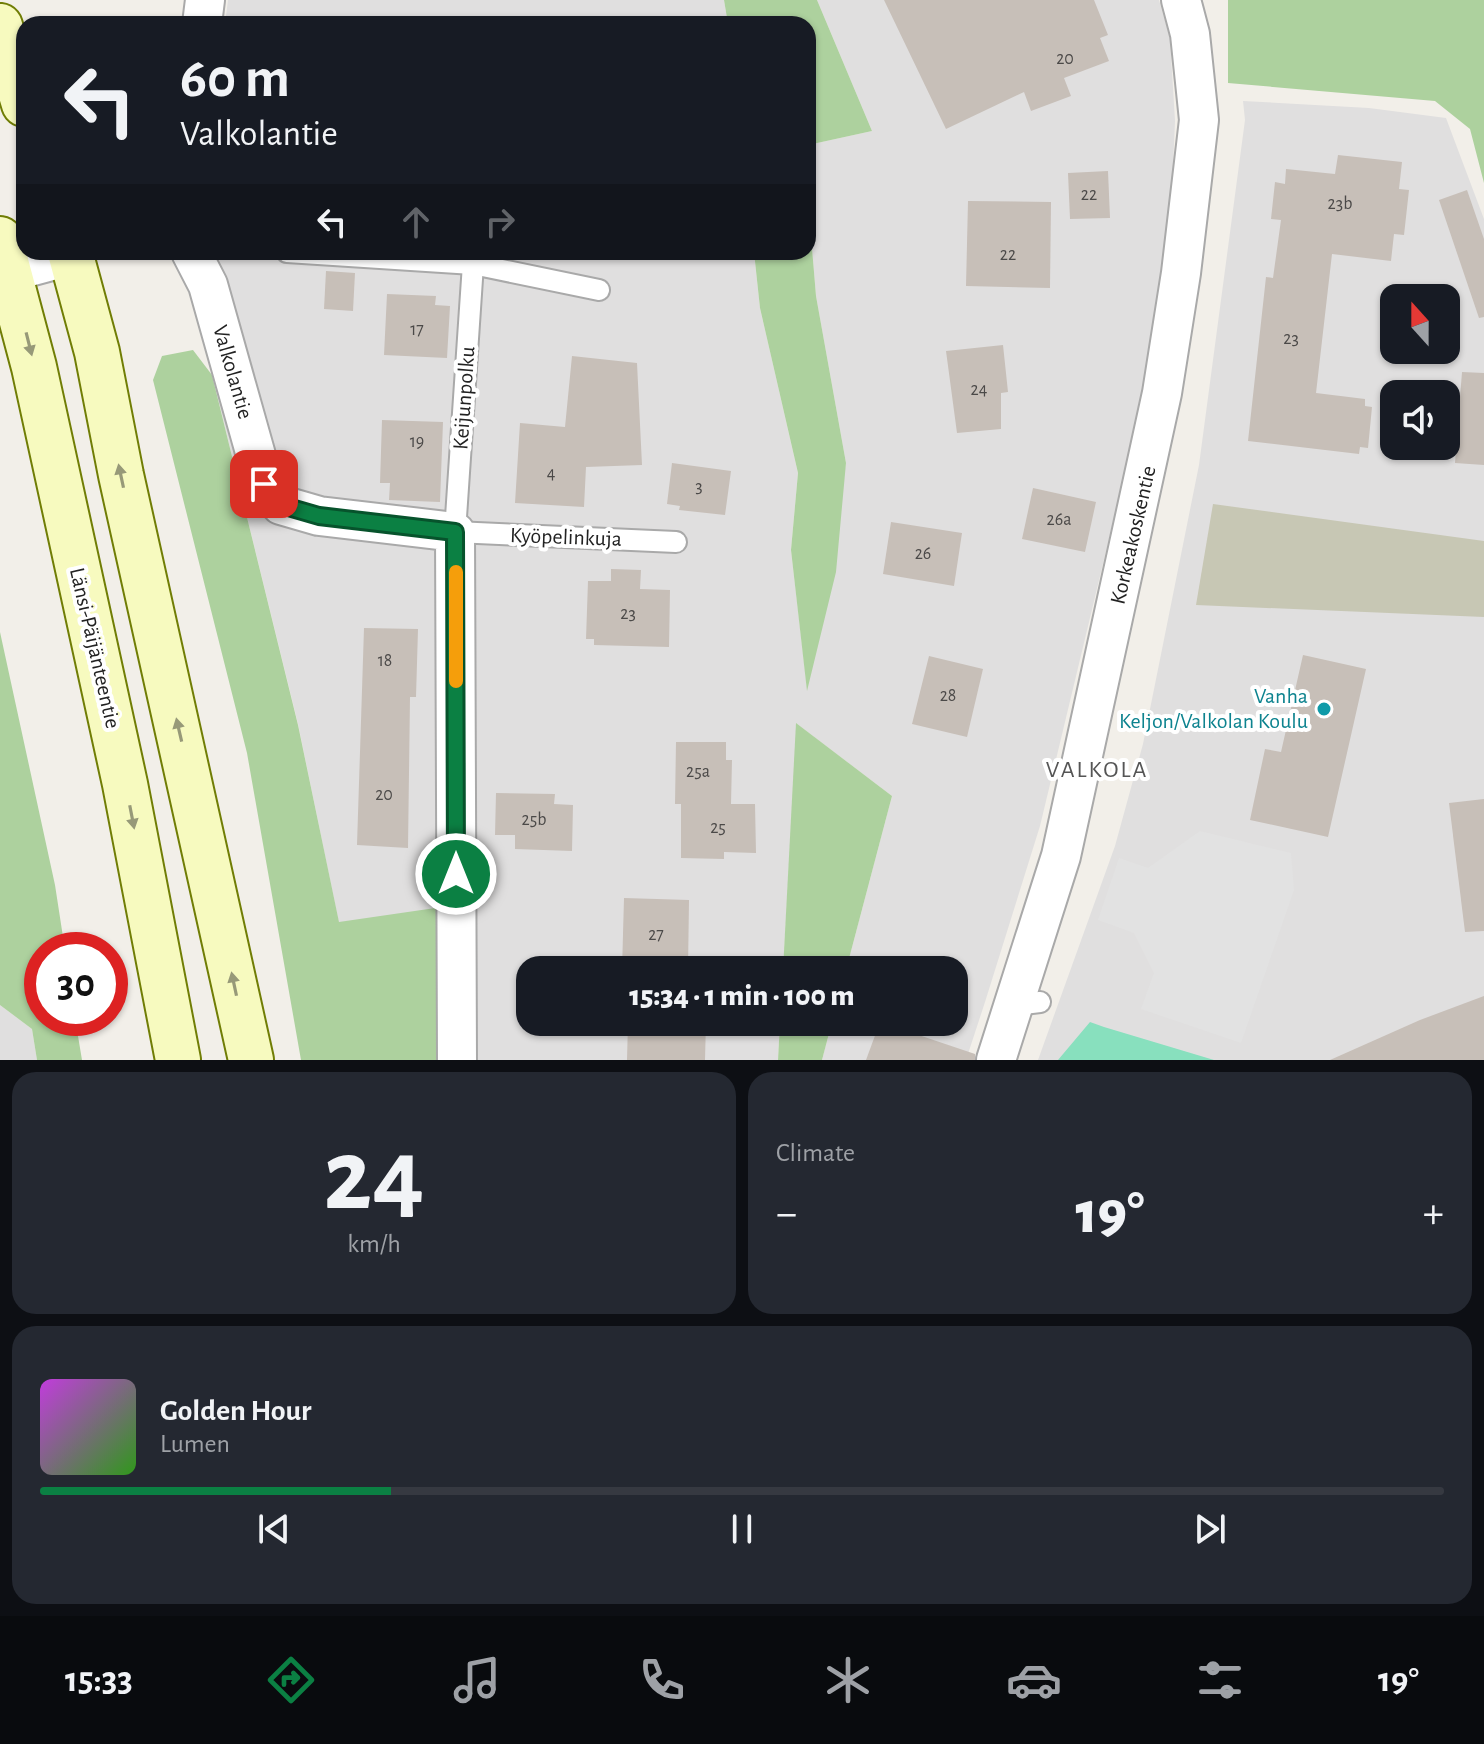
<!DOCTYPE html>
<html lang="en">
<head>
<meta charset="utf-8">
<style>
  body { margin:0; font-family:"Alegreya Sans",sans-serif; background:#242831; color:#f1f3f6; height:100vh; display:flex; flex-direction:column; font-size:30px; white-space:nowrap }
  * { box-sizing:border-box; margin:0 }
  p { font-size:26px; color:#9ea1a6 }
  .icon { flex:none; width:44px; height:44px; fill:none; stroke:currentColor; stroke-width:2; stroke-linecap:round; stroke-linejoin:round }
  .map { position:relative; height:1060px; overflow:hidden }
  .drawer { display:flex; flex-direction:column; gap:12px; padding:12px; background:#0d0f14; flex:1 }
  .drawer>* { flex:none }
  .top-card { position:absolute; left:16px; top:16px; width:800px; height:244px; border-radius:24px; box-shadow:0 2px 6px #0004; background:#171b24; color:#f1f3f6; overflow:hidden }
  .needle { width:52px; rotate:339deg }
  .controls { position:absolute; left:1380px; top:284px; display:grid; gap:16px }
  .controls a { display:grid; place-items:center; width:80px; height:80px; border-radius:16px; background:#171b24; box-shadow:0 2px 6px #0004; font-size:40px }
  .speed { position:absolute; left:24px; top:932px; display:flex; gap:16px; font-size:40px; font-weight:700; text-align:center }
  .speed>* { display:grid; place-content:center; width:104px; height:104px; border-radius:50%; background:#171b24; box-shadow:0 2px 6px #0004; line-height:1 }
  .speed .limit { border:12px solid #d22; background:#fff; color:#111 }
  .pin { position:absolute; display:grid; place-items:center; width:68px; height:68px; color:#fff; margin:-34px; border-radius:16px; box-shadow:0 4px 12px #0006 }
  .me { position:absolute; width:88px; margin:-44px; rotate:0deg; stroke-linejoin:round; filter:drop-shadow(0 0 6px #0008) }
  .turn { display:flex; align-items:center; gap:28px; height:168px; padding:0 32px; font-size:36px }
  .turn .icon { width:104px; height:104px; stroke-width:2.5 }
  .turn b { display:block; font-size:56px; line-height:68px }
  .lanes { display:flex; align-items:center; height:76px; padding:0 32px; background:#0003; justify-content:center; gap:40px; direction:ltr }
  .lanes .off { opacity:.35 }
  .big { font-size:60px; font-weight:800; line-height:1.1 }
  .drawer .card { flex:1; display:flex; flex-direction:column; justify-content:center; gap:12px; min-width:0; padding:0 28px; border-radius:24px; background:#242831 }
  .drawer .dial { align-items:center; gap:0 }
  .dial b { font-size:104px; line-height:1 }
  .song { display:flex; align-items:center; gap:24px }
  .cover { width:96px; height:96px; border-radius:12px; background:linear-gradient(135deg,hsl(290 70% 55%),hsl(110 70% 35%)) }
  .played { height:8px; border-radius:4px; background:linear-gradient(90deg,#0b8043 25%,#363941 25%) }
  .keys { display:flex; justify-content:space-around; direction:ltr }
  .heat { display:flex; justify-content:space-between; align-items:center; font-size:44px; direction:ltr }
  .drawer .tiles { flex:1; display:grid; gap:12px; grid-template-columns:1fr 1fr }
  .card:last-child { grid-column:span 2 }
  .trip { position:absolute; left:516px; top:956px; width:452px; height:80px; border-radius:24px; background:#171b24; box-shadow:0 2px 6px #0004; font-weight:800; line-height:80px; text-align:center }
  .dock { display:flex; height:128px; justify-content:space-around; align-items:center; background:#090b0e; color:#9ea1a6 }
  .dock .icon { width:56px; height:56px }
  .dock .active { color:#0b8043 }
  .dock b { font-size:36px; color:#f1f3f6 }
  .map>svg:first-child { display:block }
  .residential { fill:#e0dfdf; fill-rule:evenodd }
  .construction { fill:#c7c7b4 }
  .forest { fill:#add19e }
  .pitch { fill:#88e0be }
  .parking { fill:#e2e2e2 }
  .building { fill:#c7bfb8 }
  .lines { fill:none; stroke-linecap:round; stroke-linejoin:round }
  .service-casing { stroke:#a9a9a9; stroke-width:24 }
  .minor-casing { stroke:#a9a9a9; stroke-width:42 }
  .tertiary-casing { stroke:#a9a9a9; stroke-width:48 }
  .secondary-casing { stroke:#707d05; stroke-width:48 }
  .service { stroke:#fff; stroke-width:20 }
  .minor { stroke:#fff; stroke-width:38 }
  .tertiary { stroke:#fff; stroke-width:44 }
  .secondary { stroke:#f7fabf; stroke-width:44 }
  .oneway { fill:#979978 }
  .route-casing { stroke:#07532c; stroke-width:20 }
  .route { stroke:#0b8043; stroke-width:14 }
  .slow { stroke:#f59e0b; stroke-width:14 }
  .culture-dot { fill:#0f9aa8; stroke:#fff; stroke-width:3 }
  .labels { text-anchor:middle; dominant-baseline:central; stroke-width:8; stroke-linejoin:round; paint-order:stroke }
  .number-label { font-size:18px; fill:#4b4948 }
  .street-label { font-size:22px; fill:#222; stroke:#fff }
  .culture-label { font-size:22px; fill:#0d838f; stroke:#fff; text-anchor:end }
  .neighbourhood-label { font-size:24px; letter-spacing:2px; fill:#555; stroke:#fff }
</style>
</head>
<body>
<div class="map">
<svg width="1484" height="1060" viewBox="0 0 1484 1060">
  <rect width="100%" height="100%" fill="#f2efe9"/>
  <g class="residential">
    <polygon points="228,0 724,0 728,24 225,24"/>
    <polygon points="817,0 1159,0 1170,38 1175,121 1171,214 1144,393 1040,826 985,1002 966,1060 822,1060 832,1022 954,1022 954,970 846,970 892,796 797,724 783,970 530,970 530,1022 780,1022 778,1060 459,1060 339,923 298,724 212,375 200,252 754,252 760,308 798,473 791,550 807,688 846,463 816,296 808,200 808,145 872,131"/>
    <path d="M1243 101 1369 108 1446 118 1484 219V1060H1038L1115 846 1143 744 1199 465 1245 120ZM1394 298H1446V350H1394ZM1394 394H1446V446H1394Z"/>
    <polygon points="0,1005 32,1029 37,1060 0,1060"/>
  </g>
  <polygon class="construction" points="1213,504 1484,541 1484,617 1196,605"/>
  <g class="forest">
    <polygon points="724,0 817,0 872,131 808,145 808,24 728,24"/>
    <polygon points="1228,0 1484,0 1484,183 1470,129 1435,101 1228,83"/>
    <polygon points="808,200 816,296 846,463 836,572 807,691 791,550 798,473 760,308 754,252 808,252"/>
    <polygon points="193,350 212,375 298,725 339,922 449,906 445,1060 301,1060 247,753 153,380 162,356"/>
    <polygon points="0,632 55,885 65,950 42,950 42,1018 75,1018 82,1060 37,1060 32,1029 0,1005"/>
    <polygon points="796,723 892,796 846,970 783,970"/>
    <polygon points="780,1022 832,1022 822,1060 778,1060"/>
  </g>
  <polygon class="pitch" points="1090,1022 1104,1027 1214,1060 1058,1060"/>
  <polygon class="parking" points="1200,831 1291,853 1294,890 1241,1043 1141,1009 1154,973 1134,933 1098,920 1119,858 1148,868"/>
  <g class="building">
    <polygon points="884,0 1094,0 1108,35 1100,38 1109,61 1064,78 1071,96 1031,111 1024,92 946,129"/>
    <polygon points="1338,155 1402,162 1399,189 1409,190 1404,235 1394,234 1391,261 1332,254 1316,393 1365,399 1365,406 1372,407 1368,448 1360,447 1359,454 1248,441 1266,277 1273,278 1281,220 1271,219 1275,182 1285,184 1286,169 1335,174"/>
    <polygon points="1108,171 1110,218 1070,219 1068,173"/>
    <polygon points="1467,190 1484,239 1484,317 1479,318 1439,200"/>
    <polygon points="968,201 1051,202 1050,288 966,286"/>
    <polygon points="326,271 355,273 353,311 324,309"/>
    <polygon points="387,294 436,296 435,305 450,306 447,358 384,355"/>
    <polygon points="1003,345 1008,392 1001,393 1001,429 957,433 946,351"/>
    <polygon points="572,356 637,363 642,465 586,467 584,507 515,503 520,423 565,427"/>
    <polygon points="1462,372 1484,373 1484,465 1455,463"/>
    <polygon points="382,420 443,422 440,502 389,500 390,483 380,483"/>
    <polygon points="672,463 731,471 725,515 679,510 680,506 667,504"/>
    <polygon points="1033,488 1096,502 1085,552 1022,539"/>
    <polygon points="891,522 962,533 954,586 883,574"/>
    <polygon points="611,569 641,570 640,589 670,590 669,647 594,645 594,639 586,639 588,581 611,581"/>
    <polygon points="364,628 418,629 416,697 410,697 408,848 357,845"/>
    <polygon points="1303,655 1366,669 1328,837 1250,820 1265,749 1281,752"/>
    <polygon points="929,656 983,669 967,737 912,724"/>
    <polygon points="676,742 726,742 726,760 732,760 731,804 755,804 756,853 724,852 724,859 681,858 681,804 675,804"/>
    <polygon points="496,793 555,794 554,804 573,805 572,851 515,849 515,835 495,835"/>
    <polygon points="1484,799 1484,931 1465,932 1449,803"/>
    <polygon points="624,898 689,900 688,970 622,970"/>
    <polygon points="1484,996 1484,1060 1330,1060 1420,1020"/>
    <polygon points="628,1022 706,1022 705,1060 627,1060"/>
    <polygon points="880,1022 975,1054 975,1060 866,1060"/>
  </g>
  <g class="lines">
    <defs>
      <g id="service">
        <polyline points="287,252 473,264 599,290"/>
        <polyline points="473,264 455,532 676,542"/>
        <polyline points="1015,1005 1040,1002"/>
      </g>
      <g id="minor">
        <polyline points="202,24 205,0"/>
        <polyline points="191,252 208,285 264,484 281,505 319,516 455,532 457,1060"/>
        <polyline points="996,1060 1061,856 1162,393 1181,273 1199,120 1190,34 1181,0"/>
      </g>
      <polyline id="tertiary" points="10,269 73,252"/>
      <g id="secondary">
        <polyline points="0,26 24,104"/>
        <polyline points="0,239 34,367 125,784 178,1060"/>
        <polyline points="70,252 97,352 121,475 251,1060"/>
      </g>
    </defs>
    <use href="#service" class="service-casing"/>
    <use href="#minor" class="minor-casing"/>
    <use href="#tertiary" class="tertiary-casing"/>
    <use href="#secondary" class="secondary-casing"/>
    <use href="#service" class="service"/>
    <use href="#minor" class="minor"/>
    <use href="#tertiary" class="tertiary"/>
    <use href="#secondary" class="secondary"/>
  </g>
  <defs><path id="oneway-solid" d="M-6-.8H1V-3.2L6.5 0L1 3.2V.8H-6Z" transform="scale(2)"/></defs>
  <g class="oneway">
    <use href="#oneway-solid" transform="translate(29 344) rotate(76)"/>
    <use href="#oneway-solid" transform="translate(121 476) rotate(-102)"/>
    <use href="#oneway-solid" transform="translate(179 730) rotate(-103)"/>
    <use href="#oneway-solid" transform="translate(132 817) rotate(79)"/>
    <use href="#oneway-solid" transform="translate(234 984) rotate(-102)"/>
  </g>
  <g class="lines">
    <defs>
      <polyline id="route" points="264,484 281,505 319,516 455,532 456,874"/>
    </defs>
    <use href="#route" class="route-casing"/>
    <use href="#route" class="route"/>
    <polyline class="slow" points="456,572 456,681"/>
  </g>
  <circle class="culture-dot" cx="1324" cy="709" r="8"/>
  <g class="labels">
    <g class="number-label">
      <text x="1065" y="59">20</text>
      <text x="1089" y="195">22</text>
      <text x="1340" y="204">23b</text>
      <text x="1008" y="255">22</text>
      <text x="417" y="330">17</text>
      <text x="1291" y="339">23</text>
      <text x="979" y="390">24</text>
      <text x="417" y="442">19</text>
      <text x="551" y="474">4</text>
      <text x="699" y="487">3</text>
      <text x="1059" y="520">26a</text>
      <text x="923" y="554">26</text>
      <text x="628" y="614">23</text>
      <text x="385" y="661">18</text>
      <text x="948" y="696">28</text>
      <text x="698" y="772">25a</text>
      <text x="384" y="795">20</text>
      <text x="534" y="820">25b</text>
      <text x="718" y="828">25</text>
      <text x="656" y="935">27</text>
    </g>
    <g class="street-label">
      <text transform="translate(233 372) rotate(74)">Valkolantie</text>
      <text transform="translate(464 398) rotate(-86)">Keijunpolku</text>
      <text transform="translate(1133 535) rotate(-77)">Korkeakoskentie</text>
      <text transform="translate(566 537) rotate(2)">Kyöpelinkuja</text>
      <text transform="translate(95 648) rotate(77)">Länsi-Päijänteentie</text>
    </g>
    <g class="culture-label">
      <text x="1308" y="696">Vanha<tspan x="1308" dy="25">Keljon/Valkolan Koulu</tspan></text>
    </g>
    <g class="neighbourhood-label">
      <text x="1097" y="770">VALKOLA</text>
    </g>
  </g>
</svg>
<div class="controls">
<a><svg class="needle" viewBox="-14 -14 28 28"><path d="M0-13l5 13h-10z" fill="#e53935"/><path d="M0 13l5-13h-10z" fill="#9ea1a6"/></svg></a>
<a><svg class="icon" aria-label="sound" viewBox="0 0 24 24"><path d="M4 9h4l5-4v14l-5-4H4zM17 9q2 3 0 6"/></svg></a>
</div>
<div class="speed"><div class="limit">30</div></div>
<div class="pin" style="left:264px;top:484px;background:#d93025"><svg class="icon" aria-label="arrive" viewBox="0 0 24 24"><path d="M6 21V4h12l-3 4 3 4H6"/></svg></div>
<svg class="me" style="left:456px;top:874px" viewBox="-20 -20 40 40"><circle r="17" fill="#0b8043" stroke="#fff" stroke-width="3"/><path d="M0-11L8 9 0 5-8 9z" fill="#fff"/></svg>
<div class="trip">15:34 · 1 min · 100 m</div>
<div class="top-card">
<div class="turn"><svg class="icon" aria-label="left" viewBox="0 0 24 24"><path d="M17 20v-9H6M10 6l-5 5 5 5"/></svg><div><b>60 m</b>Valkolantie</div></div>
<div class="lanes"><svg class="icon" aria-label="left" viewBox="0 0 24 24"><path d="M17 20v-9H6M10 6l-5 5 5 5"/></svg><svg class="icon off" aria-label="ahead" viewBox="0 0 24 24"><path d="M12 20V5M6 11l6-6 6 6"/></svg><svg class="icon off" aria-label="right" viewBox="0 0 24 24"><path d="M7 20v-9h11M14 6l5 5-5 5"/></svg></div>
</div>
</div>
<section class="drawer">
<div class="tiles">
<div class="card dial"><b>24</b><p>km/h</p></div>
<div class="card"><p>Climate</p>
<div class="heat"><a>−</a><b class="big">19°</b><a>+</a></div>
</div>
<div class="card">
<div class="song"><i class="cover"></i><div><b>Golden Hour</b><p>Lumen</p></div></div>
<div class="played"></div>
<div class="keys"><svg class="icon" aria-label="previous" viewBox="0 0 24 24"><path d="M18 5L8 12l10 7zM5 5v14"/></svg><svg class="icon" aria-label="pause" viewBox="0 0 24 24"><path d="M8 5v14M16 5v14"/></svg><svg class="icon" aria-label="next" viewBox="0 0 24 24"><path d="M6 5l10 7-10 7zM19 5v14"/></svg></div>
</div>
</div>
</section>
<nav class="dock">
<b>15:33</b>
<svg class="icon active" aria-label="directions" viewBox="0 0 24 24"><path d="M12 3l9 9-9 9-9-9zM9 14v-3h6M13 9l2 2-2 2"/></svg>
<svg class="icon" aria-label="music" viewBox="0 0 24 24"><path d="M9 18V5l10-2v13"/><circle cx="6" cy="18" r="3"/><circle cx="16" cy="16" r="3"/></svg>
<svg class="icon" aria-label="phone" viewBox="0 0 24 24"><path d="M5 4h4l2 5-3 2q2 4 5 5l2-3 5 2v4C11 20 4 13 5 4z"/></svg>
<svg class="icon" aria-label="climate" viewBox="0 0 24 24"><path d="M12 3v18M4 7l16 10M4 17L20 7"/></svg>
<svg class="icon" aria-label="car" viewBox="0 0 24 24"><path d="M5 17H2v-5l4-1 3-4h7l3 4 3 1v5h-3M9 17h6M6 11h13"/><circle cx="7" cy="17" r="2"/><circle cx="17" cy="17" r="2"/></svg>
<svg class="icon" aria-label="filters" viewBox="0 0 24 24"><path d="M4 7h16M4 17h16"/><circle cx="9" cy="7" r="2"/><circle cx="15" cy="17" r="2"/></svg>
<b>19°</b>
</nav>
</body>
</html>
